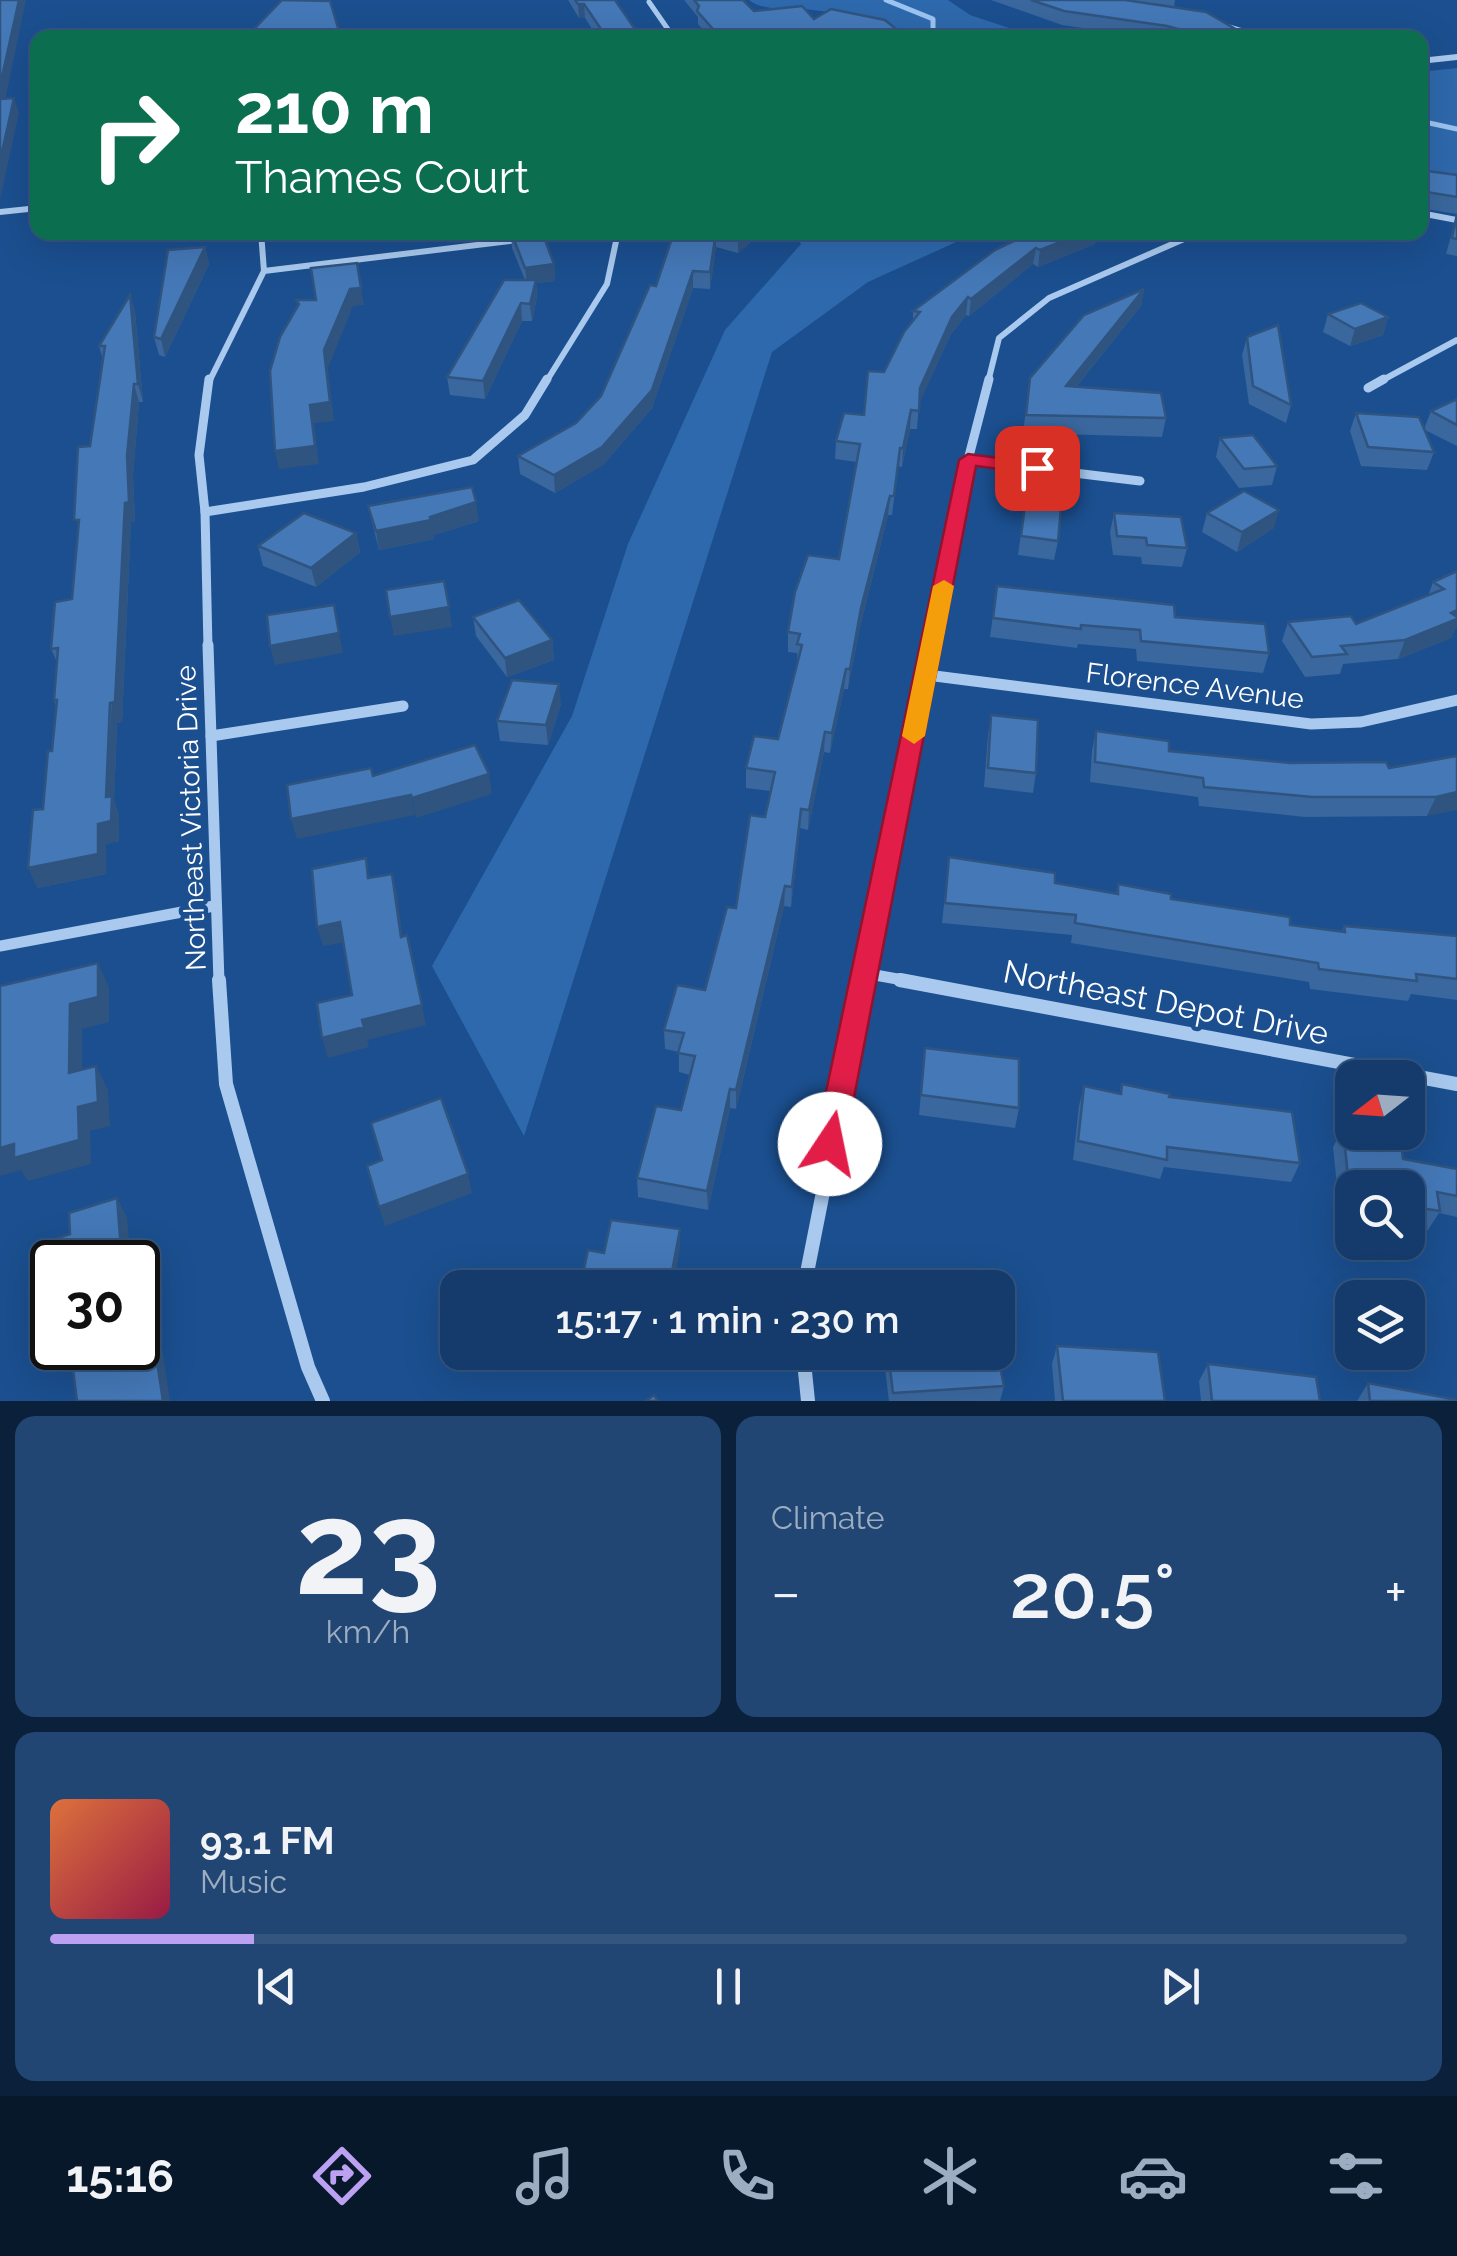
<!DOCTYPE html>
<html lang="en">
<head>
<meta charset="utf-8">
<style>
  body { margin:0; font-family:Raleway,sans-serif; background:#214673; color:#f1f3f6; height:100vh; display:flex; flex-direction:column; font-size:38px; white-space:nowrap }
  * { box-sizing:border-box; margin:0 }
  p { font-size:32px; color:#9dadc1 }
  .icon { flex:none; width:55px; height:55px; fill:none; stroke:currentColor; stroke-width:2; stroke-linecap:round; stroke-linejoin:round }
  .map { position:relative; height:1401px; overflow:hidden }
  .drawer { display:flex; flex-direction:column; gap:15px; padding:15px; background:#0b203b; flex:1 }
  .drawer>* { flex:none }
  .guide { position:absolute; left:30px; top:30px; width:1398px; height:210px; border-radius:20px; box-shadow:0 10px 40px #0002,0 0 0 2px #33557e; background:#0b6e4f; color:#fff; overflow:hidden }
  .needle { width:65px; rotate:253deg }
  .controls { position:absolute; left:1335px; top:1060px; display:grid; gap:20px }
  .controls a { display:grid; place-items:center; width:90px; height:90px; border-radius:20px; background:#143b6b; box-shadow:0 10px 40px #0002,0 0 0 2px #33557e; font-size:50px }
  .speed { position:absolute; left:30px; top:1240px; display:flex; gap:20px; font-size:50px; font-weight:700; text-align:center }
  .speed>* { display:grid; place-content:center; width:130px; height:130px; border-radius:50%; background:#143b6b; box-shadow:0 10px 40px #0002,0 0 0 2px #33557e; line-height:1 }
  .speed .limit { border:5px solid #111; border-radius:15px; background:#fff; color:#111 }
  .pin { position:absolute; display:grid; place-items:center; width:85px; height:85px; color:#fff; margin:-42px; border-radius:20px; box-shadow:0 5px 15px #0006 }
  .me { position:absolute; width:110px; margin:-55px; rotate:11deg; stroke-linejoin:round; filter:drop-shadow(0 0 8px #0008) }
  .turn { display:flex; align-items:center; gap:35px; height:210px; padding:0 40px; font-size:45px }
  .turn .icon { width:130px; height:130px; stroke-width:2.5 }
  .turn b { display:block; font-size:70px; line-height:85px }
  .big { font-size:75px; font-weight:600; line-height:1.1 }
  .drawer .tile { flex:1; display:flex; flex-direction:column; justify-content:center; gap:15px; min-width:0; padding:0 35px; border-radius:20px; background:#214673 }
  .drawer .dial { align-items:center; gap:0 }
  .dial b { font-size:130px; line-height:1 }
  .song { display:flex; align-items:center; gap:30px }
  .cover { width:120px; height:120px; border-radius:15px; background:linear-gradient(135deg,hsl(20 70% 55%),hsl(340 70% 35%)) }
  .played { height:10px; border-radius:5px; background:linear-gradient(90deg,#bca0f2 15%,#33557e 15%) }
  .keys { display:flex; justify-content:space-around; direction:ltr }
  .heat { display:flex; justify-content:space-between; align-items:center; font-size:55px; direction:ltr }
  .drawer .tiles { flex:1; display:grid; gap:15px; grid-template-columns:1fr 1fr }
  .tile:last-child { grid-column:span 2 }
  .trip { position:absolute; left:440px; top:1270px; width:575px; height:100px; border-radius:20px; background:#143b6b; box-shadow:0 10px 40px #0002,0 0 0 2px #33557e; font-weight:600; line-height:100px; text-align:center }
  .menu { display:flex; height:160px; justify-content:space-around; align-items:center; background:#08182b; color:#9dadc1 }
  .menu .icon { width:70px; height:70px }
  .menu .current { color:#bca0f2 }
  .menu b { font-size:45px; color:#f1f3f6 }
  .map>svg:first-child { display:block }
  .green { fill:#2e69ad }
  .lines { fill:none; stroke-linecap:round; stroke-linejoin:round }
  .stream { stroke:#9cc4f0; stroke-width:5 }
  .minor-far4 { stroke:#a9c9ee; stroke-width:5 }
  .minor-far3 { stroke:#a9c9ee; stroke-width:6 }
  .minor-far2 { stroke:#a9c9ee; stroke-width:9 }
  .minor-far1 { stroke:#a9c9ee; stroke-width:11 }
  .minor { stroke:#a9c9ee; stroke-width:14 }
  .tertiary { fill:#a9c9ee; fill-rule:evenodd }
  .wall { fill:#3a679d }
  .shaded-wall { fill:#305480 }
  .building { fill:#4478b7; stroke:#305480; stroke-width:2.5 }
  .route { fill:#e11d48; stroke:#92132f; stroke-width:2.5 }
  .slow { fill:#f59e0b }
  .labels { text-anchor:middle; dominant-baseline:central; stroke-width:9; stroke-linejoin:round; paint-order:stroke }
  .street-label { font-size:28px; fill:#fff; stroke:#1b4f8f }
  .near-street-label { font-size:32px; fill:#fff; stroke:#1b4f8f }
</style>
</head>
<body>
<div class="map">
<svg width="1457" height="1401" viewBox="0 0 1457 1401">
  <rect width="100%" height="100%" fill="#1b4f8f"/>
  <g class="green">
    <path d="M749 0H948L970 15 1036 37H900C875 18 835 12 803 9 786 8 762 11 749 0Z"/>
    <polygon points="1457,68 1457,174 1420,170 1420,72"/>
    <polygon points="795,233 976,233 868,282 772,352 524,1136 432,966 572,716 628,544 725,330 801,244"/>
  </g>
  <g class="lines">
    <g class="stream">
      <polyline points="886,0 933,19 933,38"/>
      <polyline points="1420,121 1457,129"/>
    </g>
    <g class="minor-far4">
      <polyline points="649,2 674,38"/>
      <polyline points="1219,24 1266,38"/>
    </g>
    <g class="minor-far3">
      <polyline points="1420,213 1457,220"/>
      <polyline points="264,271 583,232"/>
      <polyline points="209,382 264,271 261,232"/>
      <polyline points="546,382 607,284 618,232"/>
      <polyline points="988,382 999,338 1049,298 1200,232"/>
      <polyline points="1379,382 1457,340"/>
    </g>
    <g class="minor-far2">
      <polyline points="1368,388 1384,379"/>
      <polyline points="968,460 1140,481"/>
      <polyline points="205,512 364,487 473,460 525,415 547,379"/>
      <polyline points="208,648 205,512 199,455 209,379"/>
      <polyline points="931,648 968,460 989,379"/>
    </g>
    <g class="minor-far1">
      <polyline points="208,645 219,982"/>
      <polyline points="927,675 1311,724 1361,722 1457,700"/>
      <polyline points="211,736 403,706"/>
      <polyline points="0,946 214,906"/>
      <polyline points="864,973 914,982"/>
      <polyline points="865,982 931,645"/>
    </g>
    <g class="minor">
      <polyline points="219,980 226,1084 308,1367 323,1401"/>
      <polyline points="900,980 1457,1084"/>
      <polyline points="804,1288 865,980"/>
      <polyline points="803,1352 808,1401"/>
    </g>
    <g class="tertiary">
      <polygon points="1457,54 1457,60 1420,64 1420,58"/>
      <polygon points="38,205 38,211 0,215 0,209"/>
    </g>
  </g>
  <g class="wall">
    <polygon points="568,0 615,0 641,38 598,38 585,18 579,18"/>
    <polygon points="684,0 743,0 754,11 814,19 907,38 710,38 698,24 698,17"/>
    <polygon points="991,0 1175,0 1174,7 1251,38 1152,38 1062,25"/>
    <polygon points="1420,170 1457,175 1457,256 1446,254 1457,214 1420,208"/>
    <polygon points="507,232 542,232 554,264 555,281 536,283 537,297 532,321 522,321 485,399 450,395 447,377 525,280 512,248 511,234 507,234"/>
    <polygon points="684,232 760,232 760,234 738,253 716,247 710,289 693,288 652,408 603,465 555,493 520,474 518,456 576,423 601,396"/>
    <polygon points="1018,232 1097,232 1095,244 1038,267 1033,264 969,316 966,315 951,334 919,403 917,429 910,429 902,467 898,466 892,515 888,515 860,627 848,689 844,689 830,753 824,752 808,830 800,828 791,907 784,906 736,1109 730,1108 708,1210 638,1197 637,1178 681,1110 690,1075 679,1072 679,1052 665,1049 664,1030 705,990 736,908 765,817 771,791 746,788 746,768 778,739 798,664 797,653 788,652 788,632 839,559 857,462 835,459 836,441 864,415 884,372 913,321 913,311 1009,243 1010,235"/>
    <polygon points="205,247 209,264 165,357 159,355 154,337"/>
    <polygon points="1144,289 1141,306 1076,387 1166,418 1162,437 1023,433 1030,378"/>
    <polygon points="130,295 135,312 143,402 139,402 133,475 135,521 131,522 122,722 117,723 114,801 119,815 119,841 106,844 106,874 37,888 43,809 52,751 56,707 54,700 57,662 51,649 72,599 90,446 103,360 99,346"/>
    <polygon points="1328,314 1388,317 1383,335 1350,346 1323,332"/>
    <polygon points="1247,337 1291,405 1286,423 1249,404 1242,355"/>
    <polygon points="1457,399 1457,446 1425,430 1434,452 1427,470 1361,466 1350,431 1356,413 1424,429 1431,411"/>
    <polygon points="1220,438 1277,466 1272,485 1239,488 1216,457"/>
    <polygon points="1028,482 1058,541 1054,560 1018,555"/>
    <polygon points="368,506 479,521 434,535 434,539 379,550"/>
    <polygon points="1114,513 1187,548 1182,567 1142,564 1141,557 1113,555 1110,532"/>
    <polygon points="1207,513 1274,528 1237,552 1202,532"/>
    <polygon points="356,533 360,552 316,587 263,566 258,546"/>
    <polygon points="1457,571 1457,625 1451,638 1398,659 1343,664 1340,674 1305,677 1282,641 1288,622 1356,624 1428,596 1433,582"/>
    <polygon points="997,586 1175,617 1269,653 1263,673 1137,661 1136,649 1078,644 1077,648 990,637"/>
    <polygon points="473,617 552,640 554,660 507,677 476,636"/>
    <polygon points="561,704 548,745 500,741 497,721"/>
    <polygon points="991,715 1036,773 1033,793 984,787 988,735"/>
    <polygon points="1096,731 1169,751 1290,763 1389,768 1457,756 1427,816 1305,817 1199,806 1198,797 1090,782 1092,751"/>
    <polygon points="949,857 1055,883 1116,894 1118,884 1171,899 1290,925 1342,931 1344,926 1457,936 1457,1000 1411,994 1408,1001 1310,989 1309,982 1071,943 1072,935 942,923"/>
    <polygon points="925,1048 1019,1108 1015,1128 919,1115"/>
    <polygon points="1122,1084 1169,1097 1300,1163 1291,1182 1164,1167 1160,1179 1073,1160 1079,1106 1084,1086 1119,1094"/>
    <polygon points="1343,1128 1403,1159 1457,1169 1457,1217 1439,1213 1428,1230 1408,1226 1408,1188 1352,1188 1352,1217 1340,1215 1333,1147"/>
    <polygon points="1057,1346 1165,1401 1055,1401 1052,1364"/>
    <polygon points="883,1352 997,1352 1004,1386 1000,1401 889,1401"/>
    <polygon points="1208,1364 1320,1401 1201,1401 1199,1381"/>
    <polygon points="1368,1383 1457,1401 1357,1401"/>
  </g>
  <g class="shaded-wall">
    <polygon points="19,0 26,0 2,115 0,109 0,86"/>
    <polygon points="578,4 584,4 585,18 579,18"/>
    <polygon points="14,98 19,113 0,200 0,161"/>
    <polygon points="716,232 716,247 710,289 710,272"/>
    <polygon points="742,232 760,232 760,234 738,253 738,236"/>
    <polygon points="1086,232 1097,232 1095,244 1038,267 1040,250"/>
    <polygon points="205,247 209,264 165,357 161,339"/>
    <polygon points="1036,248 1033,264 969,316 971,299"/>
    <polygon points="554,264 555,281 536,283 537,297 532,321 525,268"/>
    <polygon points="693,271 693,288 652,408 603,465 555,493 554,475"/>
    <polygon points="361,288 364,305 353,306 328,368 334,421 314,423 319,464 279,469 275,451 310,405 324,350 350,289"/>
    <polygon points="1144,289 1141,306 1062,404 1066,386"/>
    <polygon points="130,295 135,312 143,402 138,384"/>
    <polygon points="968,297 966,315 951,334 918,406 920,388 952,317"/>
    <polygon points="521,303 522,321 485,399 483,381"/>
    <polygon points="1388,317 1383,335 1350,346 1355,329"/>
    <polygon points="134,384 139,402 133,475 135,521 131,522 122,722 117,723 114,801 119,815 119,841 106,844 106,874 37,888 28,868 98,824 106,797 127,456"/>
    <polygon points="911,410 910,429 902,467 903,448"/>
    <polygon points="890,496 888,515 860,627 848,689 850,669 861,608"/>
    <polygon points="476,502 479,521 434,535 434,539 379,550 376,531"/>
    <polygon points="1279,510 1274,528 1237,552 1242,532"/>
    <polygon points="356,533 360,552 316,587 311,568"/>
    <polygon points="334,605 343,653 275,665 270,646"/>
    <polygon points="449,607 452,627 394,636 390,617"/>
    <polygon points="1457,610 1457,625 1451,638 1398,659 1405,640"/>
    <polygon points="552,640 554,660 507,677 505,658"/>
    <polygon points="846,669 844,689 830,753 832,733"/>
    <polygon points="559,684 561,704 548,745 546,725"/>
    <polygon points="825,732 824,752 808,830 809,810"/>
    <polygon points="489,774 492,794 416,818 412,798"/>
    <polygon points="1457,792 1457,810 1427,816 1436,797"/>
    <polygon points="411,795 415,815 297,839 291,819"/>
    <polygon points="801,809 800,828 791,907 792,887"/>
    <polygon points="392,874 397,893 405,957 401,937"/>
    <polygon points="785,886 784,906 736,1109 736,1090"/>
    <polygon points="340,922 346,942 323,946 317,927"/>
    <polygon points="412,955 426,1025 367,1040 362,1020"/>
    <polygon points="98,963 109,987 109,1022 82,1029 82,1097 69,1073 70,1004"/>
    <polygon points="364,1027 369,1047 328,1058 322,1038"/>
    <polygon points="96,1066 108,1090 110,1126 90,1131 91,1164 28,1181 21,1170 0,1176 0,1148 78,1107"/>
    <polygon points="730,1089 730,1108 708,1210 707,1191"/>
    <polygon points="468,1174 472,1193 385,1226 379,1207"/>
    <polygon points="117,1198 127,1217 131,1262 122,1262"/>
    <polygon points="680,1229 680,1248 673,1288 669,1288"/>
    <polygon points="52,1301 52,1316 44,1303"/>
    <polygon points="151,1322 161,1340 170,1401 163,1401"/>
  </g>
  <g class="building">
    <polygon points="0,0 19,0 0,86"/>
    <polygon points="282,0 330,1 341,38 175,38 253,30"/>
    <polygon points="575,0 615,0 641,38 607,38 584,4 578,4"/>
    <polygon points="694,0 743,0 754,11 802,6 814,19 831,9 885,20 907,38 721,38 697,11 699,6"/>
    <polygon points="1031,0 1125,0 1206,12 1251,38 1210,38 1167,26 1064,11"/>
    <polygon points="14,98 0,161 0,99"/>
    <polygon points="1420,170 1457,175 1457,197 1420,191"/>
    <polygon points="1457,214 1457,239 1452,238"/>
    <polygon points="511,232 542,232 554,264 525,268"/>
    <polygon points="684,232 716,232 710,272 693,271 652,390 602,447 554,475 518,456 576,423 601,396 650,285 656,286 671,241"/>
    <polygon points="1018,232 1086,232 1040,250 1036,248 971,299 968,297 952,317 920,388 919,411 911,410 903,448 900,448 894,496 890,496 861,608 850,669 846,669 832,733 825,732 809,810 801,809 792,887 785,886 736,1090 730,1089 707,1191 637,1178 656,1106 681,1110 695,1056 678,1053 684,1033 664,1030 677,985 705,990 727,907 736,908 750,815 765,817 775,772 746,768 754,736 778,739 802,645 797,644 800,634 788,632 795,592 808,555 839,559 860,444 836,441 844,413 864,415 868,371 884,372 904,332 920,312 913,311 995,250 1018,239 1010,235"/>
    <polygon points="205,247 161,339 154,337 168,250"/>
    <polygon points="357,263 361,288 350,289 324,350 330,402 310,405 315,446 275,451 270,371 280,337 299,304 296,300 316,300 311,268"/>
    <polygon points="504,280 536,280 530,304 521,303 483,381 447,377"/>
    <polygon points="1144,289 1066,386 1161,393 1166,418 1026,415 1030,378 1084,315"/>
    <polygon points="130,295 138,384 134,384 127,456 129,502 125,503 115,702 110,703 106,797 112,796 111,821 98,824 98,854 28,868 33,810 43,809 48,751 52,751 57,700 54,700 58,648 51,649 55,602 72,599 79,520 74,520 78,447 90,446 105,346 99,346"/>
    <polygon points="1361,303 1388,317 1355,329 1328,314"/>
    <polygon points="1278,325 1291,405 1253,386 1247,337"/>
    <polygon points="1457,399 1457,425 1431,411"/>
    <polygon points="1356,413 1419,417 1434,452 1368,447"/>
    <polygon points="1253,435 1277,466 1244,469 1220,438"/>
    <polygon points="1028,482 1063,486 1058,541 1021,536"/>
    <polygon points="472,487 476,502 430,517 431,520 376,531 368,506"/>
    <polygon points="1244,491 1279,510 1242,532 1207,513"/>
    <polygon points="304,513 356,533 311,568 258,546"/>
    <polygon points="1114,513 1181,517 1187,548 1147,545 1146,538 1117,536"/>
    <polygon points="1457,571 1457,610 1451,613 1457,617 1457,619 1405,640 1341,646 1347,654 1312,657 1288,622 1351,616 1356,624 1444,589 1433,582"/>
    <polygon points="444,581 449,607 390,617 386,590"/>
    <polygon points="997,586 1174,605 1175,617 1265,624 1269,653 1141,641 1140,630 1081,625 1081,629 993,618"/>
    <polygon points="519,600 552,640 505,658 473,617"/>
    <polygon points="334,605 339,633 270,646 267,615"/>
    <polygon points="512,680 559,684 546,725 497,721"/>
    <polygon points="991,715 1038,720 1036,773 988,768"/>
    <polygon points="1096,731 1169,741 1169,751 1290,763 1386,762 1389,768 1457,756 1457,792 1436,797 1312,797 1204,787 1203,778 1095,762"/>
    <polygon points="475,745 489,774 412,798 411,795 291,819 287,785 371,768 373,776"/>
    <polygon points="949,857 1055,873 1055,883 1118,894 1118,884 1171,894 1171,899 1290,917 1290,925 1345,932 1344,926 1457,936 1457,979 1416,974 1417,981 1319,969 1318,963 1075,923 1076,915 945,903"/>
    <polygon points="366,858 368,878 392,874 401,937 407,935 422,1005 362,1020 364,1027 322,1038 317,1003 352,995 340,922 317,927 312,869"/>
    <polygon points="98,963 98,997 70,1004 69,1073 96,1066 98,1102 78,1107 79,1140 14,1158 14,1144 0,1148 0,986"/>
    <polygon points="925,1048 1019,1059 1019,1108 921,1095"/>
    <polygon points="1122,1084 1170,1094 1169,1097 1292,1112 1300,1163 1167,1147 1167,1160 1078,1141 1084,1086 1121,1094"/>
    <polygon points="441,1098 468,1174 379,1207 367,1166 382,1160 371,1123"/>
    <polygon points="1343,1128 1352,1129 1352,1132 1372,1132 1400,1137 1403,1159 1457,1169 1457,1196 1437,1192 1440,1211 1408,1206 1408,1188 1352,1188 1352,1196 1350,1196"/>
    <polygon points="117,1198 122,1262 52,1262 52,1301 44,1303 42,1243 70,1234 69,1213"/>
    <polygon points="611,1220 680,1229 669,1288 580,1288 588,1250 604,1253"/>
    <polygon points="151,1322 163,1401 77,1401 71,1353 84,1348 138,1348 138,1327"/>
    <polygon points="1057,1346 1158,1352 1165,1401 1063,1401"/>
    <polygon points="888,1352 997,1352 1004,1386 893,1393"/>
    <polygon points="1208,1364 1316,1377 1320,1401 1212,1401"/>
    <polygon points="1368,1383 1457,1400 1457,1401 1370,1401"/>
    <polygon points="654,1395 658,1401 646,1401"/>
  </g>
  <polygon class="route" points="968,454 1037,463 1046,468 1037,474 976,466 845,1144 841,1153 830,1157 820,1153 815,1144 959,460"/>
  <polygon class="slow" points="944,580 954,586 925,736 914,744 902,736 933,586"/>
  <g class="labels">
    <g class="street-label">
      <text transform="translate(1195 686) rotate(7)">Florence Avenue</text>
      <text transform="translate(191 818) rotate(-92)">Northeast Victoria Drive</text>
    </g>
    <g class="near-street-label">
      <text transform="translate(1166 1002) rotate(11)">Northeast Depot Drive</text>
    </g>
  </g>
</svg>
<div class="controls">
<a><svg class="needle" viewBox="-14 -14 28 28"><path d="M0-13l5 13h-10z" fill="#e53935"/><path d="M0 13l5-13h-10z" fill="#9dadc1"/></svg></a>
<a><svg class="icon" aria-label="search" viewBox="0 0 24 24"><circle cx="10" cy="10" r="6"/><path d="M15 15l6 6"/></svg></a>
<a><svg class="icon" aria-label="layers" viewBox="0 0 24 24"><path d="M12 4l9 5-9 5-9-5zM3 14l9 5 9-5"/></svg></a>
</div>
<div class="speed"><div class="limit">30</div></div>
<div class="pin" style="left:1037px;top:468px;background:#d93025"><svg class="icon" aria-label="arrive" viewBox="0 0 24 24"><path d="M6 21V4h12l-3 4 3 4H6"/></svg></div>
<svg class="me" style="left:830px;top:1144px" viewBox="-20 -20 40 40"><circle r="19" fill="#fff"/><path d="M0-13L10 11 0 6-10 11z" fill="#e11d48"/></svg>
<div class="trip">15:17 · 1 min · 230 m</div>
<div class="guide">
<div class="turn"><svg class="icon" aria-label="right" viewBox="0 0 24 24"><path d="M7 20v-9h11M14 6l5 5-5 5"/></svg><div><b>210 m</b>Thames Court</div></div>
</div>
</div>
<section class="drawer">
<div class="tiles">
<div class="tile dial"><b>23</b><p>km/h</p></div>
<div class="tile"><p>Climate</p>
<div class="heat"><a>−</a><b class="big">20.5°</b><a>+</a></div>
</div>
<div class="tile">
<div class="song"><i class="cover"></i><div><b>93.1 FM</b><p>Music</p></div></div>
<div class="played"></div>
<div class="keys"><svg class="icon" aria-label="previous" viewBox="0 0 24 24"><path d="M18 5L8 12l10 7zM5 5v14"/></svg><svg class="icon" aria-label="pause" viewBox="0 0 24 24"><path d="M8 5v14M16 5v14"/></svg><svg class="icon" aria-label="next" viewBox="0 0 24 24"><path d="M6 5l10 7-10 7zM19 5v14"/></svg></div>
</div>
</div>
</section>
<nav class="menu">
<b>15:16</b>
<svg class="icon current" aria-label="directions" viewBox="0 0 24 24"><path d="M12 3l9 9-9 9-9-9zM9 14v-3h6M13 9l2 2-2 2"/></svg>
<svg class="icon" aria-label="music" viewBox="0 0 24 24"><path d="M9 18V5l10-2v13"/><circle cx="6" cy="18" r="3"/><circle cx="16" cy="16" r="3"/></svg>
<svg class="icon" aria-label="phone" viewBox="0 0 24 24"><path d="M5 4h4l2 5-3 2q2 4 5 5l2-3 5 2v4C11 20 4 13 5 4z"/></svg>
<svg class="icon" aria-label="climate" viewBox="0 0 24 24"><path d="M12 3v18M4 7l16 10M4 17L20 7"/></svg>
<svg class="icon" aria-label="car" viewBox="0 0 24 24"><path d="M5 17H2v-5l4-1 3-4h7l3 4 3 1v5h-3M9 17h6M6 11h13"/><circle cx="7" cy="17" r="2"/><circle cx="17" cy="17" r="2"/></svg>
<svg class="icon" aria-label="filters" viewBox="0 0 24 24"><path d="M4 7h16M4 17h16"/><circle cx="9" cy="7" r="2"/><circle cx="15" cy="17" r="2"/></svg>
</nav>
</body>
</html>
